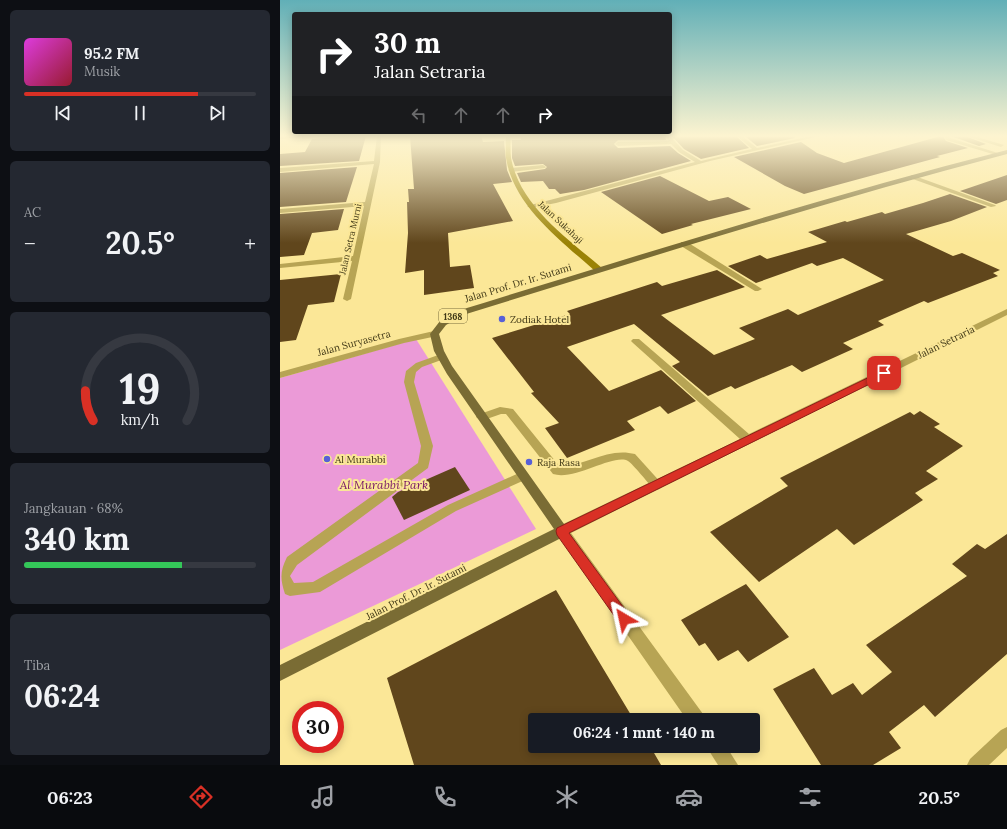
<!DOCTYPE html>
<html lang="id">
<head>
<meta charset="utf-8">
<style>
  body { margin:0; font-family:Lora,serif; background:#242831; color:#f1f3f6; height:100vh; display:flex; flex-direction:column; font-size:15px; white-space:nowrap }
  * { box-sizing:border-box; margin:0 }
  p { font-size:13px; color:#9ea1a6 }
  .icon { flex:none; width:22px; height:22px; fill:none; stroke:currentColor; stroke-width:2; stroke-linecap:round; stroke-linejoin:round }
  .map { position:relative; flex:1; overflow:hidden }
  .side { display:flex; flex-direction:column; gap:10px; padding:10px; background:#0d0f14; width:280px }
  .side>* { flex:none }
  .guide { position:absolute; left:12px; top:12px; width:380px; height:122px; border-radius:4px; box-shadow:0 2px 10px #0003; background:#202124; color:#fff; overflow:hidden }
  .speed { position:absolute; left:12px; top:701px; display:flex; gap:8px; font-size:20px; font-weight:700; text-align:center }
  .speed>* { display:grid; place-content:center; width:52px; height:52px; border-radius:50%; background:#171b24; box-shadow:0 2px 10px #0003; line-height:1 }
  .speed .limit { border:6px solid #d22; background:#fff; color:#111 }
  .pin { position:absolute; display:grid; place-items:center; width:34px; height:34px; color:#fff; margin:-17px; border-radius:8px; box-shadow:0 2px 6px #0006 }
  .me { position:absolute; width:44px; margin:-22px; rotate:324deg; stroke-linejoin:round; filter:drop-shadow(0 0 3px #0008) }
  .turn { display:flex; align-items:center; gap:14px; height:84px; padding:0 16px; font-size:18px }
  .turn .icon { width:52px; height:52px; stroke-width:2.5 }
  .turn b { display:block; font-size:28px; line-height:34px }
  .lanes { display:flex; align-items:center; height:38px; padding:0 16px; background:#0003; justify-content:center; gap:20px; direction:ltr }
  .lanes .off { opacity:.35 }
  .big { font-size:30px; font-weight:800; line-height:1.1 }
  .side .tile { flex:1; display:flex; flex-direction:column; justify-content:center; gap:6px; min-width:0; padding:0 14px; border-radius:6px; background:#242831 }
  .side .dial { align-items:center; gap:0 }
  .dial svg { height:104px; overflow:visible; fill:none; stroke:#363941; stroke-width:7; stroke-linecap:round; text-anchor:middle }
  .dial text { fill:#f1f3f6; stroke:none }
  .song { display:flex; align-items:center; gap:12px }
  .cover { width:48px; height:48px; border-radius:6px; background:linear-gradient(135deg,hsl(300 70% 55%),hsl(350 70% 35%)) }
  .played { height:4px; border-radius:2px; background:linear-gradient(90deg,#d93025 75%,#363941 75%) }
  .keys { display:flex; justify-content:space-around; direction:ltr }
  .heat { display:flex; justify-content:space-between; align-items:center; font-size:22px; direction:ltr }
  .charge { height:6px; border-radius:3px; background:linear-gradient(90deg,#34c759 68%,#363941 0) }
  .trip { position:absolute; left:248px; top:713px; width:232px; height:40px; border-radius:4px; background:#171b24; box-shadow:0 2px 10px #0003; font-weight:800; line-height:40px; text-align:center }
  .tabs { display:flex; height:64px; justify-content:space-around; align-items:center; background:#090b0e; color:#9ea1a6 }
  .tabs .icon { width:28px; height:28px }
  .tabs .active { color:#d93025 }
  .tabs b { font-size:18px; color:#f1f3f6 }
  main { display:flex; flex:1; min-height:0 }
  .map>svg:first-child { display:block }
  .green { fill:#eb9ad7 }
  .building { fill:#60461c }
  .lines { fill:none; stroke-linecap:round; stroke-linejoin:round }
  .lane { fill:#b7a454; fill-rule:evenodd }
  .street { fill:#b7a454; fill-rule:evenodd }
  .secondary { fill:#9a8205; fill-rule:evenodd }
  .primary { fill:#7a6c34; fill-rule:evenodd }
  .route { fill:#d93025; stroke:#8d1f18 }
  .poi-dot { fill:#5860d7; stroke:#fbe797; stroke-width:1.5 }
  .labels { text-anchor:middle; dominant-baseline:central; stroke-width:4; stroke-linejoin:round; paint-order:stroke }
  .far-street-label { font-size:9px; fill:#403816; stroke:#fbe797 }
  .shield { fill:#fbe797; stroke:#786c3d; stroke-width:1 }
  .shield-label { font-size:9px; font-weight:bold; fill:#403816 }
  .street-label { font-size:10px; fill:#403816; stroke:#fbe797 }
  .poi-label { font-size:10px; fill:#403816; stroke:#fbe797; text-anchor:start }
  .near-park-label { font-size:12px; font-style:italic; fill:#761366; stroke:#fbe797 }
</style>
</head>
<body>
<main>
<section class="side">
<div class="tile">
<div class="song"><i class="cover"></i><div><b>95.2 FM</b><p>Musik</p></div></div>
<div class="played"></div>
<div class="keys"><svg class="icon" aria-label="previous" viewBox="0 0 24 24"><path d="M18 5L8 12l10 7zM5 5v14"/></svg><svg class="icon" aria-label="pause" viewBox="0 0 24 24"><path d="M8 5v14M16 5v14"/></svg><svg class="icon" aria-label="next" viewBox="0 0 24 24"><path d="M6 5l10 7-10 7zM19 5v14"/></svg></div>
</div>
<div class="tile"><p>AC</p>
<div class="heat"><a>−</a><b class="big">20.5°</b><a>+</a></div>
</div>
<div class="tile dial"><svg viewBox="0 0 100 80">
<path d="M14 69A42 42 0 1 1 86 69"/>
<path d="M14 69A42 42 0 0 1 8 46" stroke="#d93025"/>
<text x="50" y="56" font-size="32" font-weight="700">19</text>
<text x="50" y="72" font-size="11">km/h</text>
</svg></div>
<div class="tile"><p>Jangkauan · 68%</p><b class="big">340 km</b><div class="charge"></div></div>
<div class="tile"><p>Tiba</p><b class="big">06:24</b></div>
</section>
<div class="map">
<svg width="727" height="765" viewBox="0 0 727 765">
  <rect width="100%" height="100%" fill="#fbe797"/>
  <polygon class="green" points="136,339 256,529 0,650 0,378"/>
  <g class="building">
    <polygon points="70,136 86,136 79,161 0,166 0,154 25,152 32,139"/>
    <polygon points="130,136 201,136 203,142 224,141 227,170 232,182 213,184 233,221 168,233 170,267 190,265 194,288 144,295 144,270 125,273 128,233 127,202 129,202 128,189 134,189"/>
    <polygon points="240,136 385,136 386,140 338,140 334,144 338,148 390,146 398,153 411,161 304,190 280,194 275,189 269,189 263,181 241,182 237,173 265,169 267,167 263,164 235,166 232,158 232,140 241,140"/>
    <polygon points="392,136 456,136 469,148 421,159 404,149"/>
    <polygon points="465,136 513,136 515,138 477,146"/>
    <polygon points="661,136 663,136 666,141 688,148 657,156 660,157 524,194 505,186 454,157 521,142 537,153 564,163"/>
    <polygon points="671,136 685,136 706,144 699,146"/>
    <polygon points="77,167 66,202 0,207 0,173"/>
    <polygon points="727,175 727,200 716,204 680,191"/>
    <polygon points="380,176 429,201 448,197 471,209 411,224 413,225 382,234 321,192"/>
    <polygon points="670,194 707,207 671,221 626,234 673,256 682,253 720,270 713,273 718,276 648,303 644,301 598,321 604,325 563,343 573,349 522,372 512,365 455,389 451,386 428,396 392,366 400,362 354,324 287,347 329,391 381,370 416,401 388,414 380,406 347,421 355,430 287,458 265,428 279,423 251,393 254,392 212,338 290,314 287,311 377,282 382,286 437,270 465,287 381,315 434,355 475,339 459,328 508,309 518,315 604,280 563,258 537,266 532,263 476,283 448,266 480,255 487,259 547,242 528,232 565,221 567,222 602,212 605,214 643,203"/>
    <polygon points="64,209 58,230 32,233 24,255 0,257 0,214"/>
    <polygon points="61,274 54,302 28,305 16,340 0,342 0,280"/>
    <polygon points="640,411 660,424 654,427 683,446 646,471 658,479 635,493 643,500 574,545 557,529 479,582 430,532 508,486 500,478 630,412 634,415"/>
    <polygon points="175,467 190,490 124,520 112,497 118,492"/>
    <polygon points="727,534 727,654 655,717 644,705 609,732 621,748 593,765 541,765 493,689 534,668 552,695 573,683 582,695 612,672 586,645 687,576 672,564 697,544 705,549"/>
    <polygon points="466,584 509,637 468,662 458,650 438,661 425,643 419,646 401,620"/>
    <polygon points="276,590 354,720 255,720 255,746 370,746 381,765 134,765 107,678"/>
  </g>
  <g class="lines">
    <g class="lane">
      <polygon points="664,136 669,136 670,138 721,154 716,155 666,140"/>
      <polygon points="686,136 694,136 724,145 721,147"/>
      <polygon points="263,165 266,167 265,168 231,172 228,170 231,168"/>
      <path d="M161 354 166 357 164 359 142 367 136 372 134 382 153 446 148 468 17 565 10 576 14 583 33 582 168 505 239 473 243 472 247 473 249 476 247 479 176 511 40 592 10 596 5 594C0 579 0 571 7 557L138 463 141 446 124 382 126 371 136 363Z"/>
      <path d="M220 407 233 409 280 467C306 465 329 447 355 454L383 485 381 488 377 490 373 488C367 482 353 464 348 461 334 453 295 481 273 474L226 414H221L201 421 196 417 197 415Z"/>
    </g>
    <g class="street">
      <polygon points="22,136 20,137 0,139 0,137"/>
      <polygon points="97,136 101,136 100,162 71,299 67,301 63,299 72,261 0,268 0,264 73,256 84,206 0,213 0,209 85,202 94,164 0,172 0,168 94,161"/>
      <polygon points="386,136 390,136 403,150 421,161 472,149 457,136 462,136 477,148 531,136 540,136 430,161 276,203 250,208 247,206 415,162 399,152 391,144 338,146 335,144 338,142 389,141"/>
      <polygon points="632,175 715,205 716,206 711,207 630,178 629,177"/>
      <polygon points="401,242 407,242 482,289 478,291 475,291 401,246"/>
      <polygon points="727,309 727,315 291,533 423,714 426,720 407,720 275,531 277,527 460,439 353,343 351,341 353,339 359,339 469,434"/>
      <polygon points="154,331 158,334 157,336 124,343 0,378 0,372 119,339"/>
      <polygon points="727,727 727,748 709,765 687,765 690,759 721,730"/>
      <polygon points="426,746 446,746 458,765 438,765"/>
    </g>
    <path class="secondary" d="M226 136H230C231 143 230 151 231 158 240 206 287 238 322 268V272H316C282 241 234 207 226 158 225 151 226 143 226 136Z"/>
    <path class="primary" d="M727 150V154C544 202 364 259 183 315L166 325 159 334 164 351 172 366 289 531 287 535 0 681V665L274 529 167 374 154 351 150 334 160 321 177 311C360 255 542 197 727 150Z"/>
  </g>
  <linearGradient id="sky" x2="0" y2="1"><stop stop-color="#61afb7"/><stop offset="0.56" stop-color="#fdf4d0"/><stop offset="1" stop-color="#fdf4d0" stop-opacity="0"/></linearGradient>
  <rect width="727" height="243" fill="url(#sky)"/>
  <polygon class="route" points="604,370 608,371 608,375 289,533 349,615 351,619 349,624 344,626 340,624 277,535 276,531 277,528"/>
  <g class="poi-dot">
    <circle cx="222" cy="319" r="4"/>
    <circle cx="47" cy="459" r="4"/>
    <circle cx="249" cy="462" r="4"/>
  </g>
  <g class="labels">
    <g class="far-street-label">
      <text transform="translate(281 222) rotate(43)">Jalan Sukahaji</text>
      <text transform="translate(70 239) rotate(-77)">Jalan Setra Murni</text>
    </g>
    <rect class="shield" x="159" y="309" width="28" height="14" rx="3"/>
    <g class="shield-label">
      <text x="173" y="316">1368</text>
    </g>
    <g class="street-label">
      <text transform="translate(238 283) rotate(-17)">Jalan Prof. Dr. Ir. Sutami</text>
      <text transform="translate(666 342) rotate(-26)">Jalan Setraria</text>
      <text transform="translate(74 343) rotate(-15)">Jalan Suryasetra</text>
      <text transform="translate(136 592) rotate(-27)">Jalan Prof. Dr. Ir. Sutami</text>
    </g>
    <g class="poi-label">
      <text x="230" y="319">Zodiak Hotel</text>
      <text x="55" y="459">Al Murabbi</text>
      <text x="257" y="462">Raja Rasa</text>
    </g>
    <g class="near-park-label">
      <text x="104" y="484">Al Murabbi Park</text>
    </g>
  </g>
</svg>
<div class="speed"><div class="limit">30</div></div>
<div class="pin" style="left:604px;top:373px;background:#d93025"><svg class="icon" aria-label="arrive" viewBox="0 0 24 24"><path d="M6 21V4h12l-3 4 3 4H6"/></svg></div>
<svg class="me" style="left:344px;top:619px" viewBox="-20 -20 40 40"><path d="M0-17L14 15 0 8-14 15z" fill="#d93025" stroke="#fff" stroke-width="4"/></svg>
<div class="trip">06:24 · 1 mnt · 140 m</div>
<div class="guide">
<div class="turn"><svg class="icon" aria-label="right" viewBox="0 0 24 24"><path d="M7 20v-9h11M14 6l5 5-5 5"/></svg><div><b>30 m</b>Jalan Setraria</div></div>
<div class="lanes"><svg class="icon off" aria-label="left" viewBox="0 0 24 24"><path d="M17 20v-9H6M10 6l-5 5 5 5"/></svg><svg class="icon off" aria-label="ahead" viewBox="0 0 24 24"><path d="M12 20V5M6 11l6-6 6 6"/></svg><svg class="icon off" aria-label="ahead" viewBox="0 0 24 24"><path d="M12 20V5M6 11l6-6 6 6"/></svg><svg class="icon" aria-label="right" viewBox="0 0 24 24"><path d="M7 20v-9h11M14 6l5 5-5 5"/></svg></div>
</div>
</div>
</main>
<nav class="tabs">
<b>06:23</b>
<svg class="icon active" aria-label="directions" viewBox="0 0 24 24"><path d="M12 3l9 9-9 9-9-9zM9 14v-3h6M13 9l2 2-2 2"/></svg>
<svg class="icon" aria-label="music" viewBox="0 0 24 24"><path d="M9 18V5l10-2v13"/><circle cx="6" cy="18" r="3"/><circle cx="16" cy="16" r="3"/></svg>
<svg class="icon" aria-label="phone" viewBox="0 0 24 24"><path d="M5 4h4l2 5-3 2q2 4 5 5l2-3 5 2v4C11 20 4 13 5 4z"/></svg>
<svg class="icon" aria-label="climate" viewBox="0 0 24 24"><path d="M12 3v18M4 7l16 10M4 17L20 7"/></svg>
<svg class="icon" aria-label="car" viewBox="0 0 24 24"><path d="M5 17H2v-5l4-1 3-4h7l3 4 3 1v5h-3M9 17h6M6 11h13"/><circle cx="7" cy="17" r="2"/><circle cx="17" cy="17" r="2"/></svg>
<svg class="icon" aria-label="filters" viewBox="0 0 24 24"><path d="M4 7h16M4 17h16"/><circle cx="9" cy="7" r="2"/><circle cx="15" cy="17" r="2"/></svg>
<b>20.5°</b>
</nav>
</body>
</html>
